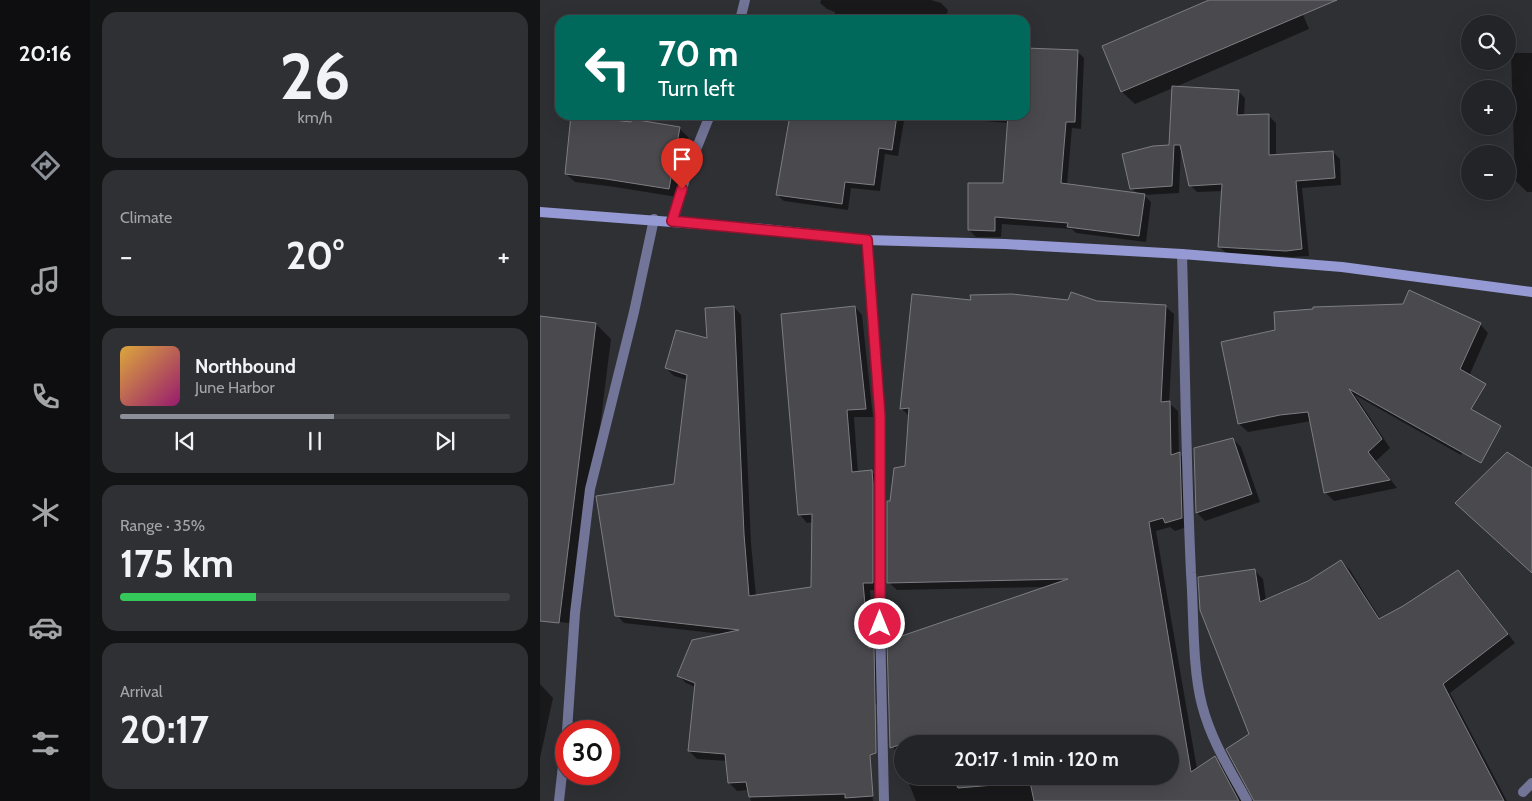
<!DOCTYPE html>
<html lang="en">
<head>
<meta charset="utf-8">
<style>
  body { margin:0; font-family:Cabin,sans-serif; background:#2f3033; color:#f1f3f6; height:100vh; display:flex; flex-direction:column; font-size:19px; white-space:nowrap }
  * { box-sizing:border-box; margin:0 }
  p { font-size:16px; color:#a3a4a7 }
  .icon { flex:none; width:28px; height:28px; fill:none; stroke:currentColor; stroke-width:2; stroke-linecap:round; stroke-linejoin:round }
  .map { position:relative; flex:1; overflow:hidden }
  .side { display:flex; flex-direction:column; gap:12px; padding:12px; background:#131415; width:450px }
  .side>* { flex:none }
  .banner { position:absolute; left:15px; top:15px; width:475px; height:105px; border-radius:15px; box-shadow:0 5px 20px #0002,0 0 0 1px #404144; background:#00695c; color:#fff; overflow:hidden }
  .tools { position:absolute; left:921px; top:15px; display:grid; gap:10px }
  .tools a { display:grid; place-items:center; width:55px; height:55px; border-radius:50%; background:#232427; box-shadow:0 5px 20px #0002,0 0 0 1px #404144; font-size:25px }
  .speed { position:absolute; left:15px; top:720px; display:flex; gap:10px; font-size:25px; font-weight:700; text-align:center }
  .speed>* { display:grid; place-content:center; width:65px; height:65px; border-radius:50%; background:#232427; box-shadow:0 5px 20px #0002,0 0 0 1px #404144; line-height:1 }
  .speed .limit { border:8px solid #d22; background:#fff; color:#111 }
  .pin { position:absolute; display:grid; place-items:center; width:42px; height:42px; color:#fff; margin:-51px -21px; border-radius:50% 50% 50% 0; rotate:-45deg; box-shadow:0 0 5px #0007 }
  .pin .icon { rotate:45deg }
  .me { position:absolute; width:55px; margin:-28px; rotate:0deg; stroke-linejoin:round; filter:drop-shadow(0 0 4px #0008) }
  .turn { display:flex; align-items:center; gap:18px; height:105px; padding:0 20px; font-size:22px }
  .turn .icon { width:65px; height:65px; stroke-width:2.5 }
  .turn b { display:block; font-size:35px; line-height:42px }
  .big { font-size:38px; font-weight:800; line-height:1.1 }
  .side .card { flex:1; display:flex; flex-direction:column; justify-content:center; gap:8px; min-width:0; padding:0 18px; border-radius:15px; background:#2f3033 }
  .side .dial { align-items:center; gap:0 }
  .dial b { font-size:65px; line-height:1 }
  .song { display:flex; align-items:center; gap:15px }
  .cover { width:60px; height:60px; border-radius:8px; background:linear-gradient(135deg,hsl(40 70% 55%),hsl(320 70% 35%)) }
  .played { height:5px; border-radius:2px; background:linear-gradient(90deg,#8c9099 55%,#404144 55%) }
  .keys { display:flex; justify-content:space-around; direction:ltr }
  .heat { display:flex; justify-content:space-between; align-items:center; font-size:28px; direction:ltr }
  .charge { height:8px; border-radius:4px; background:linear-gradient(90deg,#34c759 35%,#404144 0) }
  .trip { position:absolute; left:354px; top:735px; width:285px; height:50px; border-radius:25px; background:#232427; box-shadow:0 5px 20px #0002,0 0 0 1px #404144; font-weight:800; line-height:50px; text-align:center }
  main { display:flex; flex:1; min-height:0 }
  .dock { display:flex; flex-direction:column; width:90px; justify-content:space-around; align-items:center; background:#0e0e10; color:#a3a4a7 }
  .dock .icon { width:35px; height:35px }
  .dock .selected { color:#8c9099 }
  .dock b { font-size:22px; color:#f1f3f6 }
  .map>svg:first-child { display:block }
  .shadow { fill:#0007 }
  .building { fill:#49494e; stroke:#7d7e83 }
  .lines { fill:none; stroke-linecap:round; stroke-linejoin:round }
  .service { stroke:#727498; stroke-width:10 }
  .minor { stroke:#727498; stroke-width:10 }
  .secondary { stroke:#969ad4; stroke-width:10 }
  .route-casing { stroke:#92132f; stroke-width:12 }
  .route { stroke:#e11d48; stroke-width:9 }
</style>
</head>
<body>
<main>
<nav class="dock">
<b>20:16</b>
<svg class="icon selected" aria-label="directions" viewBox="0 0 24 24"><path d="M12 3l9 9-9 9-9-9zM9 14v-3h6M13 9l2 2-2 2"/></svg>
<svg class="icon" aria-label="music" viewBox="0 0 24 24"><path d="M9 18V5l10-2v13"/><circle cx="6" cy="18" r="3"/><circle cx="16" cy="16" r="3"/></svg>
<svg class="icon" aria-label="phone" viewBox="0 0 24 24"><path d="M5 4h4l2 5-3 2q2 4 5 5l2-3 5 2v4C11 20 4 13 5 4z"/></svg>
<svg class="icon" aria-label="climate" viewBox="0 0 24 24"><path d="M12 3v18M4 7l16 10M4 17L20 7"/></svg>
<svg class="icon" aria-label="car" viewBox="0 0 24 24"><path d="M5 17H2v-5l4-1 3-4h7l3 4 3 1v5h-3M9 17h6M6 11h13"/><circle cx="7" cy="17" r="2"/><circle cx="17" cy="17" r="2"/></svg>
<svg class="icon" aria-label="filters" viewBox="0 0 24 24"><path d="M4 7h16M4 17h16"/><circle cx="9" cy="7" r="2"/><circle cx="15" cy="17" r="2"/></svg>
</nav>
<section class="side">
<div class="card dial"><b>26</b><p>km/h</p></div>
<div class="card"><p>Climate</p>
<div class="heat"><a>−</a><b class="big">20°</b><a>+</a></div>
</div>
<div class="card">
<div class="song"><i class="cover"></i><div><b>Northbound</b><p>June Harbor</p></div></div>
<div class="played"></div>
<div class="keys"><svg class="icon" aria-label="previous" viewBox="0 0 24 24"><path d="M18 5L8 12l10 7zM5 5v14"/></svg><svg class="icon" aria-label="pause" viewBox="0 0 24 24"><path d="M8 5v14M16 5v14"/></svg><svg class="icon" aria-label="next" viewBox="0 0 24 24"><path d="M6 5l10 7-10 7zM19 5v14"/></svg></div>
</div>
<div class="card"><p>Range · 35%</p><b class="big">175 km</b><div class="charge"></div></div>
<div class="card"><p>Arrival</p><b class="big">20:17</b></div>
</section>
<div class="map">
<svg width="992" height="801" viewBox="0 0 992 801">
  <rect width="100%" height="100%" fill="#2f3034"/>
  <g class="shadow">
    <polygon points="281,0 391,0 401,3 408,10 405,20 294,20 295,12 287,9 280,3"/>
    <polygon points="672,0 757,0 769,29 633,88 698,91 705,98 704,116 729,116 736,123 736,156 793,152 800,159 801,185 762,188 769,256 753,257 686,253 679,246 683,191 657,192 650,185 641,148 639,193 604,195 611,202 606,242 536,233 532,229 462,224 461,237 436,237 429,230 464,185 469,123 369,115 485,115 485,65 537,51 544,58 541,129 532,128 527,185 598,194 591,188 630,146 633,88 595,104 582,92 564,47"/>
    <polygon points="971,53 992,53 992,192 987,192 975,180"/>
    <polygon points="251,115 365,115 358,156 345,154 340,191 311,188 308,210 244,201 237,195"/>
    <polygon points="139,128 148,137 137,197 75,187 35,182 26,174"/>
    <polygon points="432,302 557,302 625,306 634,314 629,403 638,411 639,454 648,462 650,526 635,531 630,527 616,531 657,769 675,758 683,766 702,801 376,801 366,776 630,776 630,744 362,744 362,769 351,740 505,587 357,590 348,582 351,503 366,467 369,416 361,408"/>
    <polygon points="194,307 201,315 211,543 216,596 272,588 273,522 267,523 260,515 315,307 322,315 333,417 314,417 318,473 331,471 339,479 340,590 330,590 335,649 342,656 343,711 336,704 320,667 333,801 211,801 208,790 197,791 189,783 187,761 157,759 149,751 155,687 146,683 138,675 182,634 84,623 77,615 135,485 148,380 134,376 126,368 168,340"/>
    <polygon points="0,318 56,324 71,339 43,563 29,623 0,620"/>
    <polygon points="940,324 948,333 926,383 932,435 921,455 815,395 850,448 836,461 857,488 794,501 785,492 771,421 708,432 699,424"/>
    <polygon points="693,439 701,447 720,502 665,521 657,513 655,449"/>
    <polygon points="801,561 810,570 841,620 864,607 918,571 927,580 975,643 910,693 967,801 714,801 710,735 714,570 723,579 726,600 769,582"/>
    <polygon points="0,684 13,698 0,758"/>
  </g>
  <g class="building">
    <polygon points="669,0 797,0 581,92 562,46"/>
    <polygon points="485,48 538,50 535,122 526,122 521,183 605,194 599,236 527,227 528,223 455,217 455,231 428,230 428,183 463,183 468,115 485,115"/>
    <polygon points="632,86 699,90 697,115 729,114 729,155 793,151 795,178 756,181 762,249 746,251 678,247 682,184 649,186 640,145 634,145 632,186 590,189 582,154 613,146 629,145"/>
    <polygon points="31,115 91,122 92,119 140,127 129,189 66,179 25,174"/>
    <polygon points="250,115 357,115 352,150 339,148 334,185 305,182 302,204 236,195"/>
    <polygon points="869,290 941,323 920,369 946,384 931,409 961,426 941,463 809,389 842,439 828,452 850,480 784,493 768,412 740,415 698,424 681,342 735,330 734,312 773,309 773,307 863,304"/>
    <polygon points="531,292 557,301 626,305 621,402 630,401 631,455 640,452 642,518 625,523 623,518 609,522 651,772 675,756 699,801 494,801 490,782 418,788 412,776 630,776 630,744 362,744 350,748 347,641 528,579 347,583 347,501 350,501 354,468 365,466 369,408 360,409 372,294 431,300 430,295 472,294 528,300"/>
    <polygon points="194,306 204,534 209,596 271,587 272,514 258,515 241,314 315,306 326,409 307,410 312,472 332,470 333,484 333,583 323,583 329,648 334,646 336,753 330,755 333,796 305,798 305,794 209,797 206,782 188,783 185,754 148,751 155,683 137,676 152,640 199,630 75,616 56,496 134,484 147,375 125,368 136,330 167,338 165,308"/>
    <polygon points="0,316 56,323 19,623 0,621"/>
    <polygon points="693,438 712,494 656,513 654,448"/>
    <polygon points="967,452 992,468 992,573 915,503"/>
    <polygon points="801,560 839,619 863,606 918,570 968,634 903,684 964,801 714,801 686,749 709,734 660,610 658,577 715,569 720,602 768,581"/>
  </g>
  <g class="lines">
    <polyline class="service" points="983,792 992,783"/>
    <g class="minor">
      <polyline points="200,20 205,0"/>
      <polyline points="133,221 147,172 170,115"/>
      <polyline points="327,240 340,415 340,624 344,801"/>
      <path d="M642 254C645 360 646 466 651 573 654 613 652 667 662 705 671 740 690 770 707 801"/>
      <polyline points="27,731 35,613 50,489 94,312 114,219"/>
      <polyline points="19,801 26,739"/>
    </g>
    <polyline class="secondary" points="0,212 224,229 327,240 465,244 642,254 802,267 992,292"/>
  </g>
  <g class="lines">
    <defs>
      <polyline id="route" points="142,189 132,221 327,240 340,416 340,624"/>
    </defs>
    <use href="#route" class="route-casing"/>
    <use href="#route" class="route"/>
  </g>
</svg>
<div class="tools">
<a><svg class="icon" aria-label="search" viewBox="0 0 24 24"><circle cx="10" cy="10" r="6"/><path d="M15 15l6 6"/></svg></a>
<a>+</a>
<a>−</a>
</div>
<div class="speed"><div class="limit">30</div></div>
<div class="pin" style="left:142px;top:189px;background:#d93025"><svg class="icon" aria-label="arrive" viewBox="0 0 24 24"><path d="M6 21V4h12l-3 4 3 4H6"/></svg></div>
<svg class="me" style="left:340px;top:624px" viewBox="-20 -20 40 40"><circle r="17" fill="#e11d48" stroke="#fff" stroke-width="3"/><path d="M0-11L8 9 0 5-8 9z" fill="#fff"/></svg>
<div class="trip">20:17 · 1 min · 120 m</div>
<div class="banner">
<div class="turn"><svg class="icon" aria-label="left" viewBox="0 0 24 24"><path d="M17 20v-9H6M10 6l-5 5 5 5"/></svg><div><b>70 m</b>Turn left</div></div>
</div>
</div>
</main>
</body>
</html>
